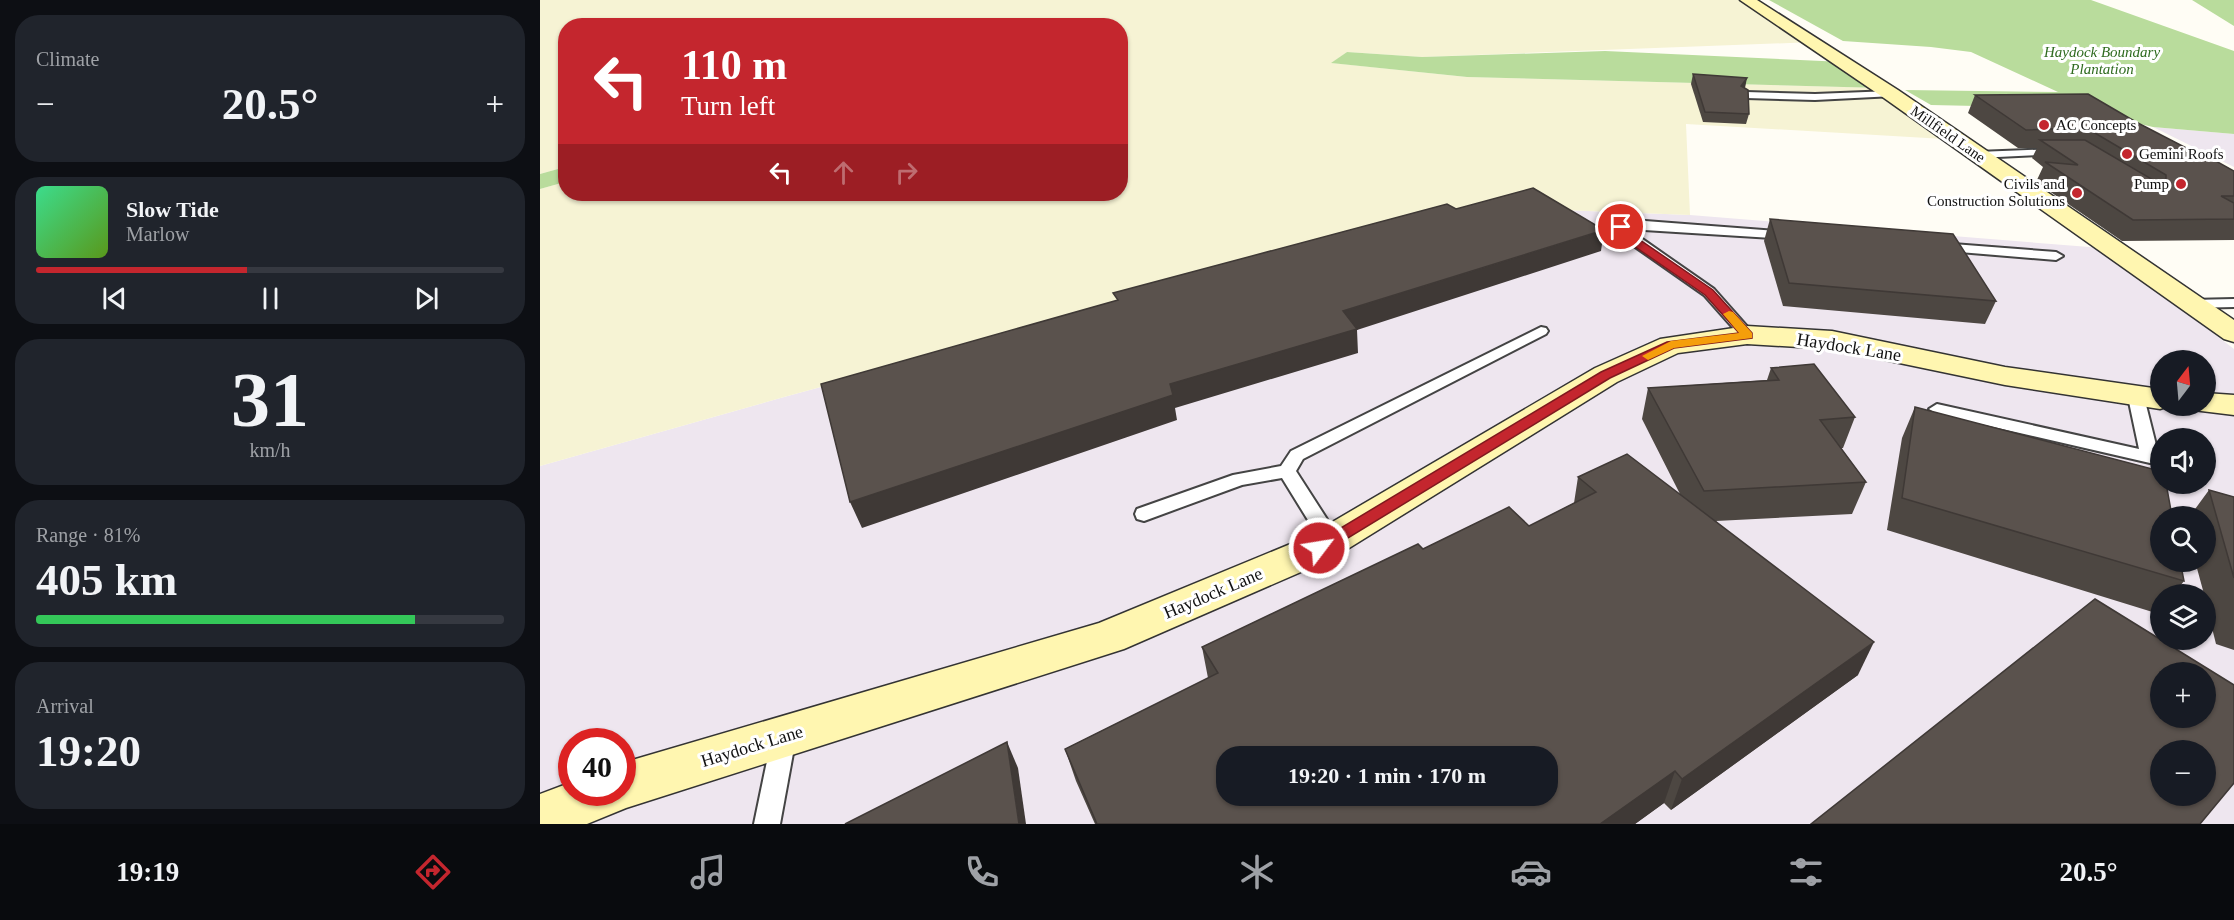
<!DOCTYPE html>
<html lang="en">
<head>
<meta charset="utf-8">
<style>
  body { margin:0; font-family:Georgia,serif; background:#20242c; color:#f1f3f6; height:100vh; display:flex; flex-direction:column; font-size:22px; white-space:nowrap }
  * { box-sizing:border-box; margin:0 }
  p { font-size:20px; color:#9ea1a6 }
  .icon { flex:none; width:33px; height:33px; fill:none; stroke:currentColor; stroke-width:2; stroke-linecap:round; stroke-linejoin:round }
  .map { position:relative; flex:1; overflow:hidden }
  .side { display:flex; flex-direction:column; gap:15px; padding:15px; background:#0d0f14; width:540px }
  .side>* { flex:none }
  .top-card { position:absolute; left:18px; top:18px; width:570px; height:183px; border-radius:24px; box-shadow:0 2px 4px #0004; background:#c4262e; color:#fff; overflow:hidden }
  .needle { width:39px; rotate:16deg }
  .buttons { position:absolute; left:1610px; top:350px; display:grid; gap:12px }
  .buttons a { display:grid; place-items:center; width:66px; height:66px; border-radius:50%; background:#171b24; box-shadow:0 2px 4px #0004; font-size:30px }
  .speed { position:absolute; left:18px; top:728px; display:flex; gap:12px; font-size:30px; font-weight:700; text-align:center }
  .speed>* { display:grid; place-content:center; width:78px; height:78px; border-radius:50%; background:#171b24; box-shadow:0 2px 4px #0004; line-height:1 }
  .speed .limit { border:9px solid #d22; background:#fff; color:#111 }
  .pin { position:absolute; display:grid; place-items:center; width:51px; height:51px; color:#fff; margin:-26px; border:3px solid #fff; border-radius:50%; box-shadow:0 2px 6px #0007 }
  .me { position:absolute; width:66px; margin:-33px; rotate:59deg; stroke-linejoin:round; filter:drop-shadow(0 0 4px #0008) }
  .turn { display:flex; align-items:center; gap:21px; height:126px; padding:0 24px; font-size:27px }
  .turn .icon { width:78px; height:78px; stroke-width:2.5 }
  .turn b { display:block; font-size:42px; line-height:51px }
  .lanes { display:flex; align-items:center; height:57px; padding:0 24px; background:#0003; justify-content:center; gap:30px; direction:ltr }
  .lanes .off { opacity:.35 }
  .big { font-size:45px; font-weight:700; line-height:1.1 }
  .side .card { flex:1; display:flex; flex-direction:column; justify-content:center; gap:9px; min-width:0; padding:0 21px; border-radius:24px; background:#20242c }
  .side .dial { align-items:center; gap:0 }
  .dial b { font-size:78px; line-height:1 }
  .song { display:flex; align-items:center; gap:18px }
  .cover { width:72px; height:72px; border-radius:9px; background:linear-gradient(135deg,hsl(150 70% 55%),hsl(90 70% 35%)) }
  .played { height:6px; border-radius:3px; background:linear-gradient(90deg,#c4262e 45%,#363941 45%) }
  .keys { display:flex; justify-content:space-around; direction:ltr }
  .heat { display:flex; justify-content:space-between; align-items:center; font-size:33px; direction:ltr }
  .charge { height:9px; border-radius:4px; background:linear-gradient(90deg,#34c759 81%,#363941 0) }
  .trip { position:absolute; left:676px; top:746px; width:342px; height:60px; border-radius:24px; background:#171b24; box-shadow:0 2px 4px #0004; font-weight:700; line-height:60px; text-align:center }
  .tabs { display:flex; height:96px; justify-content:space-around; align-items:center; background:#090b0e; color:#9ea1a6 }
  .tabs .icon { width:42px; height:42px }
  .tabs .selected { color:#c4262e }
  .tabs b { font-size:27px; color:#f1f3f6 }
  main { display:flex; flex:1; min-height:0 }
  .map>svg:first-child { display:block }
  .industrial { fill:#eee6ef; fill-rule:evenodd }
  .farmland { fill:#f6f3d4 }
  .forest { fill:#b9dc9c }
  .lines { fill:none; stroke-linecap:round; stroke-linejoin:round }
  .lane-casing { stroke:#444; stroke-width:4 }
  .secondary-casing { stroke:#333; stroke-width:3 }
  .lane { fill:#fff; fill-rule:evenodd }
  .secondary { fill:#fff6b0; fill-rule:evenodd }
  .wall { fill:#4d4742 }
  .shaded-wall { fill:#3f3936 }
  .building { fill:#5a524d; stroke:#3f3936; stroke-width:1.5; fill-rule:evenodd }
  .route { fill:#c4262e; stroke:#7f191e; stroke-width:1.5 }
  .slow { fill:#f59e0b }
  .poi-dot { fill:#c4262e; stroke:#fff; stroke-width:2 }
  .labels { text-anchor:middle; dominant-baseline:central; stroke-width:6; stroke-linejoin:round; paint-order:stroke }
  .far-park-label { font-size:15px; font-style:italic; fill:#2f6b1f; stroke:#fff }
  .far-poi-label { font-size:15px; fill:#111; stroke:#fff; text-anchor:start }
  .far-street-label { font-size:15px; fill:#111; stroke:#fff }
  .street-label { font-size:18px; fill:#111; stroke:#fff }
</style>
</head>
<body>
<main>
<section class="side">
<div class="card"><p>Climate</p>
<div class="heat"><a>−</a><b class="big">20.5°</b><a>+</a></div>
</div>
<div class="card">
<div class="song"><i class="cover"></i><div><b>Slow Tide</b><p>Marlow</p></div></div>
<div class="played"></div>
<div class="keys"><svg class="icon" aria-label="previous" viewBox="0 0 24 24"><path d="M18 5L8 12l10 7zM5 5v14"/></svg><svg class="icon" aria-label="pause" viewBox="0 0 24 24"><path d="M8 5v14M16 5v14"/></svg><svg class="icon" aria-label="next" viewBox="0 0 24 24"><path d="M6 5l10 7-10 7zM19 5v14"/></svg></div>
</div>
<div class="card dial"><b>31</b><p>km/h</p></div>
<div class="card"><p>Range · 81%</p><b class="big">405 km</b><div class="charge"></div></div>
<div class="card"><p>Arrival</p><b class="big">19:20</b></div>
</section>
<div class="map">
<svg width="1694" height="824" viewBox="0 0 1694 824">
  <rect width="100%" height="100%" fill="#fffdf5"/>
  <g class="industrial">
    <polygon points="1613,127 1694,134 1694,167"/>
    <path d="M979 197 1023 210 1150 215 1562 248 1694 349V824H0V466L244 397ZM1620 360H1665V405H1620ZM1620 438H1665V483H1620ZM1620 516H1665V561H1620ZM1620 594H1665V639H1620ZM1620 672H1665V717H1620ZM32 741H82V792H32ZM1620 750H1665V795H1620ZM687 756H1008V795H687Z"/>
  </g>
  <polygon class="farmland" points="0,0 1205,0 1274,42 882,57 807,52 792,63 927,77 1341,88 1404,139 1146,124 1150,215 1023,210 978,197 244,397 0,466 0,189 25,182 26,194 580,194 580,26 26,26 25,167 0,174"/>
  <g class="forest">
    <polygon points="1229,0 1551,0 1694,51 1694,134 1613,127 1532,108 1391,105 1365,90 1518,92 1431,52 1391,47 1303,41"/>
    <polygon points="1652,0 1694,0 1694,26"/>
    <polygon points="1065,51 1304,62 1341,88 927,77 791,63 807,52 882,57"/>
    <polygon points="25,167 25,182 0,189 0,174"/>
  </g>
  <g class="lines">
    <defs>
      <g id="lane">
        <polygon points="1351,91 1356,94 1354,96 1275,100 1206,98 1201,95 1206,92 1275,94"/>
        <polygon points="1517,149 1521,150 1521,154 1437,158 1432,155 1437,152"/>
        <polygon points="1092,220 1250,232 1252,235 1246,239 1088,229 1174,289 1212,332 1214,335 1212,338 1202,338 1164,295 1078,235 1075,227 1077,224"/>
        <polygon points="1400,243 1516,252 1523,256 1516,260 1395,250 1394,247"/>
        <polygon points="1694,299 1694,307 1650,308 1643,304 1650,300"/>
        <polygon points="1001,327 1006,328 1008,331 1006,334 763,459 756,471 801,541 798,546 791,548 784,546 742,478 702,485 604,521 597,519 595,514 597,509 693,475 741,466 751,451"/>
        <polygon points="1596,392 1604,397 1619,457 1616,461 1610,463 1397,414 1389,409 1397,404 1599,449 1588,397"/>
        <polygon points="244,726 252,730 256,737 240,824 214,824 232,737 236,730"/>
      </g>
      <g id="secondary">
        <polygon points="1200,0 1217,0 1358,90 1694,320 1694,342 1684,339 1344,98"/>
        <polygon points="1207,326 1292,331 1465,367 1620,389 1620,405 1632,405 1620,409 1465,385 1292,349 1207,344 1138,353 1077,382 793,558 584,649 86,808 47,824 0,824 0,794 32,782 32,792 82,792 82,763 559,623 765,538 1055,368 1120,339"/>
        <polygon points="1665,393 1694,395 1694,415 1653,410 1650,405 1665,405"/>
      </g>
    </defs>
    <use href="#lane" class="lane-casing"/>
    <use href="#secondary" class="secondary-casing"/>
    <use href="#lane" class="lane"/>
    <use href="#secondary" class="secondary"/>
  </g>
  <g class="wall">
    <polygon points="1153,74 1205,88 1209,114 1206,124 1163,122 1151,84"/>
    <polygon points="1435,95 1596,122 1652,151 1694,171 1694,240 1582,241 1496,182 1503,167 1492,158 1497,148 1478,148 1428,113"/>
    <polygon points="1230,219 1456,301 1445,324 1243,306 1224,241"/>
    <polygon points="1231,368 1315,417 1303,448 1301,448 1326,482 1312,514 1176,521 1318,675 1131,810 1124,803 1095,824 555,824 536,781 525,749 668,678 662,647 883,549 989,526 1034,503 1038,477 1140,494 1102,419 1108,388 1227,380"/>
    <polygon points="1375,407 1644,581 1634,594 1620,594 1620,612 1619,614 1347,530 1362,438"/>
    <polygon points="1669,490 1694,497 1694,650 1676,644 1665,600 1665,594 1664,594 1655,561 1665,561 1665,516 1650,516"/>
  </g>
  <g class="shaded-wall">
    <polygon points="1207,78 1205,88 1199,96 1201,86"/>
    <polygon points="1064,230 1061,251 817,330 818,353 635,408 637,420 322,528 310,502 803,311"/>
    <polygon points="1334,642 1318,675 1131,810 1142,779"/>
    <polygon points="467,742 478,768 486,824 479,824"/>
    <polygon points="1135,771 1124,803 1095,824 1060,824"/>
  </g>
  <g class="building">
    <polygon points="1153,74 1207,78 1201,86 1208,90 1209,114 1165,112"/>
    <polygon points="1548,94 1596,122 1652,151 1658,151 1694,171 1694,196 1681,196 1694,203 1694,219 1593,220 1505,162 1538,165 1500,140 1545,140 1618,183 1626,179 1626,175 1555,133 1535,128 1486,130 1435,95"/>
    <polygon points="993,188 1064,230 803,311 817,329 630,384 633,395 310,502 281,384 578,300 573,293 907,204 916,209"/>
    <polygon points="1230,219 1413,234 1456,301 1249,283"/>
    <polygon points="1274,364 1315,417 1280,420 1326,482 1164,491 1108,388 1239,380 1231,368"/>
    <polygon points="1375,407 1620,471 1620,483 1626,483 1632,516 1620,516 1620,561 1640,561 1644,581 1362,498"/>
    <path d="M1087 454 1334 642 1142 779 1135 771 1060 824H557L525 749 678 673 662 647 878 544 883 549 969 507 989 526 1056 492 1038 477ZM687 756H1008V795H687Z"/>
    <polygon points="1669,490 1694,497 1694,578"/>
    <path d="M1555 599 1694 685V783L1660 824H1271ZM1620 672H1665V717H1620ZM1620 750H1665V795H1620Z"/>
    <polygon points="467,742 479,824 305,824"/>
  </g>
  <polygon class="route" points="1077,225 1084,225 1087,231 1173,290 1212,333 1212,338 1134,348 1070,378 785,552 774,552 771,548 774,544 1061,372 1127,342 1199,333 1165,295 1078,235"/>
  <polygon class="slow" points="1189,311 1193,312 1212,333 1212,338 1134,348 1108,360 1102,356 1131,341 1199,333 1183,314"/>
  <g class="poi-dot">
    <circle cx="1504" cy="125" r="6"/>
    <circle cx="1587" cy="154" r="6"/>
    <circle cx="1641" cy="184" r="6"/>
    <circle cx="1537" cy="193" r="6"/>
  </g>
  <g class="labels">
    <g class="far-park-label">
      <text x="1562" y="52">Haydock Boundary<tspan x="1562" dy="17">Plantation</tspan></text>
    </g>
    <g class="far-poi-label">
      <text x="1516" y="125">AC Concepts</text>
      <text x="1599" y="154">Gemini Roofs</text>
      <text x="1525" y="184" text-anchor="end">Civils and<tspan x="1525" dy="17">Construction Solutions</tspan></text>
      <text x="1629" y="184" text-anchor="end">Pump</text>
    </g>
    <g class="far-street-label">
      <text transform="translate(1408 134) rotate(35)">Millfield Lane</text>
    </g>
    <g class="street-label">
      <text transform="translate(1309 347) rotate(9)">Haydock Lane</text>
      <text transform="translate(673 593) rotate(-23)">Haydock Lane</text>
      <text transform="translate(212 746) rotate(-17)">Haydock Lane</text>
    </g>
  </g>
</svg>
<div class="buttons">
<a><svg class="needle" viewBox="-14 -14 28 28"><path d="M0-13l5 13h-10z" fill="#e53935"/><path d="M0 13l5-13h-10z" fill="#9ea1a6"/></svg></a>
<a><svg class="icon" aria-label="sound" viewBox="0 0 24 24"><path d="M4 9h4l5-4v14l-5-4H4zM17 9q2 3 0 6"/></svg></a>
<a><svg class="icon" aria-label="search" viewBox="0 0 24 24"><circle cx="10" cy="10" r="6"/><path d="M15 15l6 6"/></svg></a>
<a><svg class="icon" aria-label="layers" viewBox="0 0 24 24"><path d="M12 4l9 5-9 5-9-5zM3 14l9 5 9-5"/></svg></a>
<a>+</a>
<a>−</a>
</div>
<div class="speed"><div class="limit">40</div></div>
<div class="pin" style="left:1081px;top:227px;background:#d93025"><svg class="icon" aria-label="arrive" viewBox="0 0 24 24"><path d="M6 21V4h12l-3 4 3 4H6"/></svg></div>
<svg class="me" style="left:779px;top:548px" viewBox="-20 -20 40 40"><circle r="17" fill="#c4262e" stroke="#fff" stroke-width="3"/><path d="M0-11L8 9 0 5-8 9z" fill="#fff"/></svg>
<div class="trip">19:20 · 1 min · 170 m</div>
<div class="top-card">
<div class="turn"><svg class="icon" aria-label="left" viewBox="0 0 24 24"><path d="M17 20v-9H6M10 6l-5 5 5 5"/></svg><div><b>110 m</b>Turn left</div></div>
<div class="lanes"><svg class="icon" aria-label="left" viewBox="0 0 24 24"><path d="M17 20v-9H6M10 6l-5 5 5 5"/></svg><svg class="icon off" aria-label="ahead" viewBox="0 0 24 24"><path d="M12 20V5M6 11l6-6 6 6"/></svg><svg class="icon off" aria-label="right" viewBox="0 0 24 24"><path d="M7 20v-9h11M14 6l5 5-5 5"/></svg></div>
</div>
</div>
</main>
<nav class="tabs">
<b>19:19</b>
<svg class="icon selected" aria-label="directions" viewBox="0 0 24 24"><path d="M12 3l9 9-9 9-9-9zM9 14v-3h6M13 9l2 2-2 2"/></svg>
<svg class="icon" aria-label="music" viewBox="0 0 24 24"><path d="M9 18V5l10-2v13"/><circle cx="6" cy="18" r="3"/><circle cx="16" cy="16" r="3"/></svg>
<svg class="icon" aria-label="phone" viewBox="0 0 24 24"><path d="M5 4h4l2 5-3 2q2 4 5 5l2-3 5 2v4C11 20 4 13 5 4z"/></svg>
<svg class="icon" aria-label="climate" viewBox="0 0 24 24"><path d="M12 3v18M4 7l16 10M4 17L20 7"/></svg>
<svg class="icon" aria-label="car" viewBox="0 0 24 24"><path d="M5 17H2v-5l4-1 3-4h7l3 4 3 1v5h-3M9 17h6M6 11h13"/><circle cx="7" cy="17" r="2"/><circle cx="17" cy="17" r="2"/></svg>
<svg class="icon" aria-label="filters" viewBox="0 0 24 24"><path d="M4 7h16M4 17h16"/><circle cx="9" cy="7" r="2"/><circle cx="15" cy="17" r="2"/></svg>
<b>20.5°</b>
</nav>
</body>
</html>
